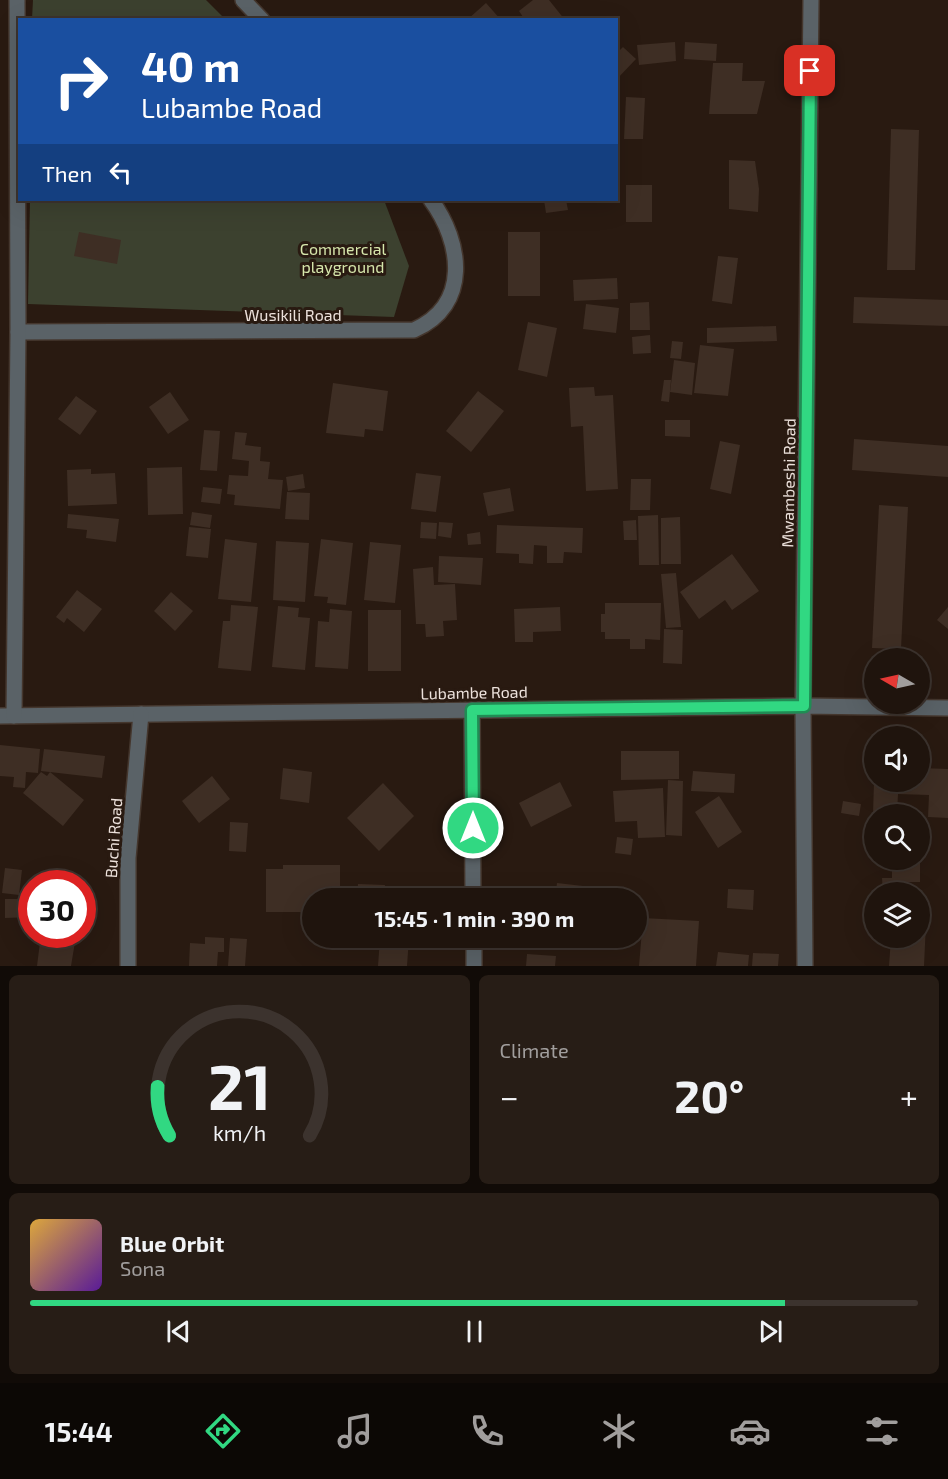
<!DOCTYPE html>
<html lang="en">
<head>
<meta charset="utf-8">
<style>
  body { margin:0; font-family:"Exo 2",sans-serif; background:#271d16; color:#f1f3f6; height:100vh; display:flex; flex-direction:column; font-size:22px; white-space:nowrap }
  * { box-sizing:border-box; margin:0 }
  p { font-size:20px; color:#a19e9d }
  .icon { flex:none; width:33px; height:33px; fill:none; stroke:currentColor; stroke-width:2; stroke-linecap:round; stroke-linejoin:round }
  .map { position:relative; height:966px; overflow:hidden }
  .panel { display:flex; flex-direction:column; gap:9px; padding:9px; background:#110b07; flex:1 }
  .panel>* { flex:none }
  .guide { position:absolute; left:18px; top:18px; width:600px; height:183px; border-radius:0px; box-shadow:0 6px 24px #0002,0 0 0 2px #3c332e; background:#1a4fa0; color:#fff; overflow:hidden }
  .needle { width:39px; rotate:279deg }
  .controls { position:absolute; left:864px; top:648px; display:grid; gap:12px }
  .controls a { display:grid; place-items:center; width:66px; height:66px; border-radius:50%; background:#1f140d; box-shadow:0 6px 24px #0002,0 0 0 2px #3c332e; font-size:30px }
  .speed { position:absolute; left:18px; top:870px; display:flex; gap:12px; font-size:30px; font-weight:700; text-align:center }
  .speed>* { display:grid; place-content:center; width:78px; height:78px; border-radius:50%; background:#1f140d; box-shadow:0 6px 24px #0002,0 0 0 2px #3c332e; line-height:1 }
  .speed .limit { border:9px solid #d22; background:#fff; color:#111 }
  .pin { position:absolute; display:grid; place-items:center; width:51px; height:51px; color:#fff; margin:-26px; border-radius:12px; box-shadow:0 3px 9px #0006 }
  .me { position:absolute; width:66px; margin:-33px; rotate:0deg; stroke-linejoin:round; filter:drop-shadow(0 0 4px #0008) }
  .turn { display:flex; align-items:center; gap:21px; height:126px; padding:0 24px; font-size:27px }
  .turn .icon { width:78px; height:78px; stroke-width:2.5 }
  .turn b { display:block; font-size:42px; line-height:51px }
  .then { display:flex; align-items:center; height:57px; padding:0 24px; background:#0003; gap:12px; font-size:22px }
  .big { font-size:45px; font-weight:700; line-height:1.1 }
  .panel .tile { flex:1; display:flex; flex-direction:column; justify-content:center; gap:9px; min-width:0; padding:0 21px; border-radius:9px; background:#271d16 }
  .panel .dial { align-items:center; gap:0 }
  .dial svg { height:156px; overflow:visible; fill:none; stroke:#3c332e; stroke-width:7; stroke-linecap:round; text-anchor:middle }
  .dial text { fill:#f1f3f6; stroke:none }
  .song { display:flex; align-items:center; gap:18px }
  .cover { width:72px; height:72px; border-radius:9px; background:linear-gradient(135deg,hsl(40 70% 55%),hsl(270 70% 35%)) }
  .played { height:6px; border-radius:3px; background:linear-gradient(90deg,#31d882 85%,#3c332e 85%) }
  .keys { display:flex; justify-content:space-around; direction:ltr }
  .heat { display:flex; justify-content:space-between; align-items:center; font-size:33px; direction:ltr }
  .panel .tiles { flex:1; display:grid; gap:9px; grid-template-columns:1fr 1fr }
  .tile:last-child { grid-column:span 2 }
  .trip { position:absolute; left:302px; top:888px; width:345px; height:60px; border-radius:30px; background:#1f140d; box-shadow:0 6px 24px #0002,0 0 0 2px #3c332e; font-weight:700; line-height:60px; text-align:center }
  .tab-bar { display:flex; height:96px; justify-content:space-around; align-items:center; background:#0c0805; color:#a19e9d }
  .tab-bar .icon { width:42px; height:42px }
  .tab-bar .current { color:#31d882 }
  .tab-bar b { font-size:27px; color:#f1f3f6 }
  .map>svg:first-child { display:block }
  .green { fill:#3c412f }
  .building { fill:#3e2e24 }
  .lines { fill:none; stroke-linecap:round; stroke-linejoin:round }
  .minor-casing { stroke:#44362d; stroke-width:18 }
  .minor { stroke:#5a6267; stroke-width:15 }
  .route-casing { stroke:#208c54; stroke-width:15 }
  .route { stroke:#31d882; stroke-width:10 }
  .labels { text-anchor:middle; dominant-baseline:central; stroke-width:6; stroke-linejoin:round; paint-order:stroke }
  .park-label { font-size:16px; fill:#d7e7ac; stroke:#291a11 }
  .street-label { font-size:16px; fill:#ece1db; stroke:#291a11 }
</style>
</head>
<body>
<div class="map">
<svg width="948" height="966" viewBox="0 0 948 966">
  <rect width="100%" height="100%" fill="#291a11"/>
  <g class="green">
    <polygon points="33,0 206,0 225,19 32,19"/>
    <polygon points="30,200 384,200 409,266 394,317 28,304"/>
  </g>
  <g class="building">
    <polygon points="533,0 549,0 565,20 525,20 519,11"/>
    <polygon points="486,3 501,20 467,20"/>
    <polygon points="675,42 676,61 639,65 637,45"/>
    <polygon points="685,42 717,44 716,61 684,59"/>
    <polygon points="623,47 636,59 616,80 616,54"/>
    <polygon points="713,63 743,63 742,81 765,81 757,114 709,114"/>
    <polygon points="626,97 645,98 643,139 624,139"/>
    <polygon points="891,129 919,130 915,270 887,270"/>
    <polygon points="729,160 755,161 759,189 758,212 729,209"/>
    <rect x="626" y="185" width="26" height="37"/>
    <polygon points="544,200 566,200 568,210 546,213"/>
    <polygon points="79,232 121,240 117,264 74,256"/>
    <rect x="508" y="232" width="32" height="64"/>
    <polygon points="718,256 738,258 732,304 712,301"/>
    <polygon points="617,278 618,299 574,301 573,280"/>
    <polygon points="854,297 948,300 948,326 853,323"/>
    <polygon points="649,302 650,330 630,330 630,303"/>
    <polygon points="586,304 619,308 616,333 583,329"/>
    <polygon points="528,322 557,328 547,377 518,370"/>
    <polygon points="776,326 777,341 707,343 707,328"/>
    <polygon points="650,335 651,353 633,354 632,337"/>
    <polygon points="672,341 683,342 681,359 670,358"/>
    <polygon points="700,345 734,349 728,396 694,393"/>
    <polygon points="674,360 695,363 692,395 670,392"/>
    <polygon points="664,380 671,380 669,402 661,401"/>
    <polygon points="333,383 388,391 383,431 365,429 364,437 326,433"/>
    <polygon points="594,387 595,396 613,395 618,489 586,491 583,426 571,427 569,388"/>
    <polygon points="478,391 504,411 471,452 446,431"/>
    <polygon points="170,392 189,420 168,434 149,407"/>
    <polygon points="76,396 97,411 80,435 58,419"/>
    <polygon points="665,420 690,420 690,437 665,436"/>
    <polygon points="204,430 220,431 217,471 200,470"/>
    <polygon points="235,432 247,433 245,445 261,447 260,461 270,462 268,479 283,480 280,509 234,505 235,495 227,494 229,475 248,476 249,461 232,459"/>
    <polygon points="854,439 948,446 948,477 852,470"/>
    <polygon points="720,441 740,445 731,494 710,489"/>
    <polygon points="182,467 183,514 148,515 147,468"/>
    <polygon points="91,469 91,474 115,473 117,504 68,506 67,470"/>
    <polygon points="416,473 441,476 436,512 411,509"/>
    <polygon points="303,474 305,488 288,491 286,477"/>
    <polygon points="631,479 651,479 650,510 630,510"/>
    <polygon points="203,487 222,489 220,504 201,502"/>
    <polygon points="510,488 514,511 488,516 483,493"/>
    <polygon points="287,492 310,493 309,520 285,519"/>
    <polygon points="879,505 908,507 901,649 872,648"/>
    <polygon points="192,512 212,515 210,528 190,525"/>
    <polygon points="68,514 119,519 116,542 86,538 87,530 67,528"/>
    <polygon points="658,515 659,565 639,565 638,516"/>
    <polygon points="680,517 681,564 661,564 661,518"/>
    <polygon points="636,520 637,540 624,540 623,521"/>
    <polygon points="421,522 437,523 436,539 420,538"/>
    <polygon points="439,522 453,523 451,538 438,536"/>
    <polygon points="497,525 583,528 582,553 564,552 563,563 547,563 547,546 534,545 533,564 519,563 519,554 496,553"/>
    <polygon points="189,527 211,529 208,558 186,556"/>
    <polygon points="480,532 481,544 468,545 467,534"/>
    <polygon points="225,539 257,543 251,602 218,599"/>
    <polygon points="321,539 353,543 346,605 327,603 328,597 314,596"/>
    <polygon points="276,541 309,543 305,602 273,600"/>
    <polygon points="370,542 401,545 395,603 364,600"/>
    <polygon points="732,554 759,591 732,610 725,600 699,619 680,592"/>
    <polygon points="439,556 483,558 481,585 438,582"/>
    <polygon points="433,567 434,585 455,584 457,620 443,621 444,636 426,637 425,624 416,624 413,569"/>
    <polygon points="676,573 681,627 666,628 661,574"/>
    <polygon points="77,590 102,609 84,632 67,618 64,623 56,617"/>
    <polygon points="171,592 193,611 175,631 154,611"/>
    <polygon points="605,603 661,603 660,640 645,639 645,649 630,649 630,639 605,639 605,632 601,632 601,614 605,614"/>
    <polygon points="231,605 258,607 251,671 218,668 223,621 230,621"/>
    <polygon points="278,606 299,608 298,617 310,618 305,670 272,667"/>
    <polygon points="560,607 561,631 533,632 533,642 515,642 514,609"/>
    <polygon points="948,607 948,629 937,620"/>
    <polygon points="330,609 352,611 348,669 315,667 318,621 329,622"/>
    <rect x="368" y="610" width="33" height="61"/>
    <polygon points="664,629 683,630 682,664 663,663"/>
    <polygon points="0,745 40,749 38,773 26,772 25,788 13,787 14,777 0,776"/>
    <polygon points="44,749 105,756 102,778 41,771"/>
    <polygon points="621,751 679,751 679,779 621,780"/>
    <polygon points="283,768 312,772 309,803 280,799"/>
    <polygon points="920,768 948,769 948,818 928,817 929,795 898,794 897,814 873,814 874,782 920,782"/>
    <polygon points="693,771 735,774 734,793 691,791"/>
    <polygon points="41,772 47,776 50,772 84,800 63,826 23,793"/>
    <polygon points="212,776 230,799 199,823 182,801"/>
    <polygon points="668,780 683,781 682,836 666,835"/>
    <polygon points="560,782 572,806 531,827 519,803"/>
    <polygon points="383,783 414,816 379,851 347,818"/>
    <polygon points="663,788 665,837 638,838 637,821 615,822 613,791"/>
    <polygon points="719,796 742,832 718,848 695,812"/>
    <polygon points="843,801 861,804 859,816 841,813"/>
    <polygon points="230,822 248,823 246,852 229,851"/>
    <polygon points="617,837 633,839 631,855 615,853"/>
    <polygon points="892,860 920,860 920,882 907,882 907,892 883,892 882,878 892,878"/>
    <polygon points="283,865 340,865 340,898 312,898 312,912 266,912 266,869 283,869"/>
    <polygon points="5,868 22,870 19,895 2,893"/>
    <polygon points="557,883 583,886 581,898 555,898"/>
    <polygon points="358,884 385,885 384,898 357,898"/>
    <polygon points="728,889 754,890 753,910 727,908"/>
    <polygon points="625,892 625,898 607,898 607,894"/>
    <polygon points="5,899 32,899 32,917 5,918"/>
    <polygon points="643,918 699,921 696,966 639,966"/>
    <polygon points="920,922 926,923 924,966 889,966 891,938 920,938"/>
    <polygon points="41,934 80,934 79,942 75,942 71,966 37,966"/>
    <polygon points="205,937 224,938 224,952 218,952 217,966 189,966 190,943 205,944"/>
    <polygon points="230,938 247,939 245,966 228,966"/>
    <polygon points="380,938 409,938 407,966 378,966"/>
    <polygon points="718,952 749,955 748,966 716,966"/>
    <polygon points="753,953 779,954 778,966 752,966"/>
    <polygon points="527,954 556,956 555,966 526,966"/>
  </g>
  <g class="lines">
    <defs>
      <g id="minor">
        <polyline points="243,0 262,20"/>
        <path d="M18 332 414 330C471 305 462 242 431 200"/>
        <polyline points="472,710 473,898"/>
        <polyline points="0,716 803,706 948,708"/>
        <polyline points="14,716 18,332 17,0"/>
        <polyline points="474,938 474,966"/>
        <polyline points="128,966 128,858 141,714"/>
        <polyline points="805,966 803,706 811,0"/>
      </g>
    </defs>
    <use href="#minor" class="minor-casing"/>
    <use href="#minor" class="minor"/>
  </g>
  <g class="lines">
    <defs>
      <polyline id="route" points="473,828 472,710 804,706 810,71"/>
    </defs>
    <use href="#route" class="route-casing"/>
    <use href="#route" class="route"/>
  </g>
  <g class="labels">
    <g class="park-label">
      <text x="343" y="248">Commercial<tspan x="343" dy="18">playground</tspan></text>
    </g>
    <g class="street-label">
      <text x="293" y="314">Wusikili Road</text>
      <text transform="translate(788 483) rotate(-89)">Mwambeshi Road</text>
      <text transform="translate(474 692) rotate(-1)">Lubambe Road</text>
      <text transform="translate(113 838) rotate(-86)">Buchi Road</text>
    </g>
  </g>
</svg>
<div class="controls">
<a><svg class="needle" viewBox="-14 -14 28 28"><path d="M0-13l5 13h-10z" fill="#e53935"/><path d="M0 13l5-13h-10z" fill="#a19e9d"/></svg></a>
<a><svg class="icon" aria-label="sound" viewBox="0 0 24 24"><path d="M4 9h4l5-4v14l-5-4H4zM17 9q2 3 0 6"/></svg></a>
<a><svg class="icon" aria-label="search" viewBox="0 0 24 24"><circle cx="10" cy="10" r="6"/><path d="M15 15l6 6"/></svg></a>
<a><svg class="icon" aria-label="layers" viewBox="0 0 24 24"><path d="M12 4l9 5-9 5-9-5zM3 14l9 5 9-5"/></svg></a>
</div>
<div class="speed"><div class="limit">30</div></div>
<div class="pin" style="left:810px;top:71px;background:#d93025"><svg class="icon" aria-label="arrive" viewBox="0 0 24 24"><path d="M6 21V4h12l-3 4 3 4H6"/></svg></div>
<svg class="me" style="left:473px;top:828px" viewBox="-20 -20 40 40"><circle r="17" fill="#31d882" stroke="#fff" stroke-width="3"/><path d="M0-11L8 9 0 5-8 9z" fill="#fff"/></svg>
<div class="trip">15:45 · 1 min · 390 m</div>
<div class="guide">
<div class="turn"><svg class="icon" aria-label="right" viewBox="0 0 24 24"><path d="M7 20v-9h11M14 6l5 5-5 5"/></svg><div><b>40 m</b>Lubambe Road</div></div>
<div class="then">Then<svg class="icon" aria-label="left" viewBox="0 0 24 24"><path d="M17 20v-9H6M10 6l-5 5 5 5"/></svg></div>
</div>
</div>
<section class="panel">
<div class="tiles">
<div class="tile dial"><svg viewBox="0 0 100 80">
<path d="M14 69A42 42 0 1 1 86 69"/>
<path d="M14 69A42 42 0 0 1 8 44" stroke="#31d882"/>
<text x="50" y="56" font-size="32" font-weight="700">21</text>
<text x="50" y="72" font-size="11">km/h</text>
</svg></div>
<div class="tile"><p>Climate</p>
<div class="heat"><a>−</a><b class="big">20°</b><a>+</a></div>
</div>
<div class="tile">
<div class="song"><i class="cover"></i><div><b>Blue Orbit</b><p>Sona</p></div></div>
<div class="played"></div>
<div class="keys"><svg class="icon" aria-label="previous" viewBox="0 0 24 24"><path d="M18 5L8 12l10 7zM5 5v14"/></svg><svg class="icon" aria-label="pause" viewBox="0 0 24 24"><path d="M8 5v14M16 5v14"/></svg><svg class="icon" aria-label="next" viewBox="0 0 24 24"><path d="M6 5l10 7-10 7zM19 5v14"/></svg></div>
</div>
</div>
</section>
<nav class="tab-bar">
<b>15:44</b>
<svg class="icon current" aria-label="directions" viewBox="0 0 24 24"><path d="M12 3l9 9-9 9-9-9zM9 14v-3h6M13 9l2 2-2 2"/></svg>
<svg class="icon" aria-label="music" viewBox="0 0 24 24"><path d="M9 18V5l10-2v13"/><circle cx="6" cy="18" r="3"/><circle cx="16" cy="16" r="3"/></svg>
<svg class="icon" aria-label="phone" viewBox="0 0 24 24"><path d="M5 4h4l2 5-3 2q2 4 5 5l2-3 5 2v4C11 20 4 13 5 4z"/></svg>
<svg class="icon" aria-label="climate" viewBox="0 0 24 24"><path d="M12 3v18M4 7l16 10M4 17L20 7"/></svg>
<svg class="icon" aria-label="car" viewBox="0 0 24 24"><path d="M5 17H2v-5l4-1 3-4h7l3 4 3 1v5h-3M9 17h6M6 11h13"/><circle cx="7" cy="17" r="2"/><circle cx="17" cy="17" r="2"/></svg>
<svg class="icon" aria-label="filters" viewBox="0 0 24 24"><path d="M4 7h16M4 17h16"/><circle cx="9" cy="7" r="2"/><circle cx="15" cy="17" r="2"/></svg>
</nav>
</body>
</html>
